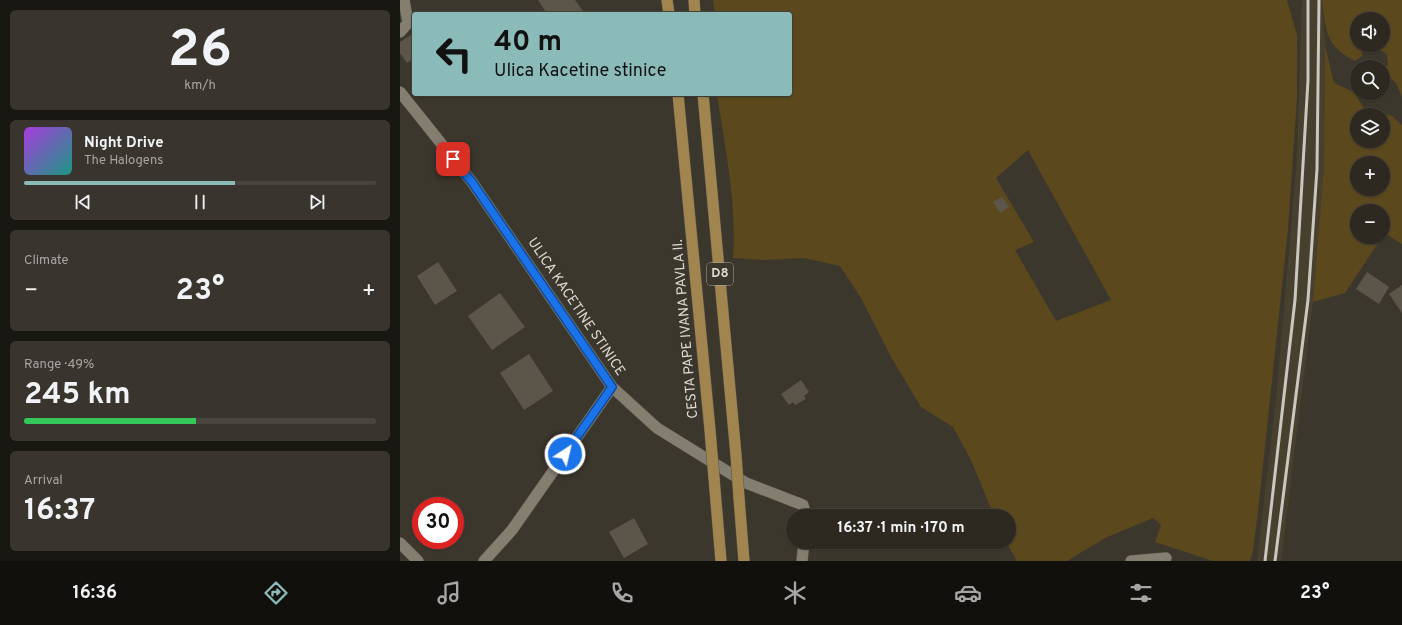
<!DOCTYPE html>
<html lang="en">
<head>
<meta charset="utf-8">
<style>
  body { margin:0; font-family:Overpass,sans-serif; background:#39352e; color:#f1f3f6; height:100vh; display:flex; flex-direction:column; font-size:15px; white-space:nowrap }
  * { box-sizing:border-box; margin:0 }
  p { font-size:13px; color:#a7a6a5 }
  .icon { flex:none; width:22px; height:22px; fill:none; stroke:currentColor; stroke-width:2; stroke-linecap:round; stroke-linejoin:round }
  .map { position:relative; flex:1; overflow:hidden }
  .side { display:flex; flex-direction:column; gap:10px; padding:10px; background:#191712; width:400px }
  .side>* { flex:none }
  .guide { position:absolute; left:12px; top:12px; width:380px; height:84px; border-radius:4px; box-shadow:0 1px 3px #0004,0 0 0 1px #48453f; background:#8bbbb9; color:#111; overflow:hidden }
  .fabs { position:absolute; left:950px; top:12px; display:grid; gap:8px }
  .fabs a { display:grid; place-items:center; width:40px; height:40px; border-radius:50%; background:#2d2921; box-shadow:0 1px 3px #0004,0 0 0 1px #48453f; font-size:20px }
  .speed { position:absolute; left:12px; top:497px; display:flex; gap:8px; font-size:20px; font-weight:700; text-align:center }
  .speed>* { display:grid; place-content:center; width:52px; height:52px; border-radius:50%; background:#2d2921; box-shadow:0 1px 3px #0004,0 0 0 1px #48453f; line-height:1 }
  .speed .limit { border:6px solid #d22; background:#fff; color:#111 }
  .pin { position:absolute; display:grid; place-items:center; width:34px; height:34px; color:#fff; margin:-17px; border-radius:8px; box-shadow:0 2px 6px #0006 }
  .me { position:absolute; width:44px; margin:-22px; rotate:35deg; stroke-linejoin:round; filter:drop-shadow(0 0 3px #0008) }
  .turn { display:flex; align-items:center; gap:14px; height:84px; padding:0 16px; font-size:18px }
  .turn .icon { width:52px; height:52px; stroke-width:2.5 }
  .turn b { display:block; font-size:28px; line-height:34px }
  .big { font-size:30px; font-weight:700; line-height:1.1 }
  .side .tile { flex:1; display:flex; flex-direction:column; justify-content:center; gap:6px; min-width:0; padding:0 14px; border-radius:6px; background:#39352e }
  .side .dial { align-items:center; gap:0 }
  .dial b { font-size:52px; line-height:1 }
  .song { display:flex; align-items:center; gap:12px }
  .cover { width:48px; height:48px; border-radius:6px; background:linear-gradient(135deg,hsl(280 70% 55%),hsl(170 70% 35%)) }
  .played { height:4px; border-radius:2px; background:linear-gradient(90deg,#8bbbb9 60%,#48453f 60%) }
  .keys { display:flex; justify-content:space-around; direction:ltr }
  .heat { display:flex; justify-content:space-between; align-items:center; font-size:22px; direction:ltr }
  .charge { height:6px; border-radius:3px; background:linear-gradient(90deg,#34c759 49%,#48453f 0) }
  .trip { position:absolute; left:386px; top:509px; width:230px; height:40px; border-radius:20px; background:#2d2921; box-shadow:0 1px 3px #0004,0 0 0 1px #48453f; font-weight:700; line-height:40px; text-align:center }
  .menu { display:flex; height:64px; justify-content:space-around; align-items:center; background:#12100d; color:#a7a6a5 }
  .menu .icon { width:28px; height:28px }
  .menu .active { color:#8bbbb9 }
  .menu b { font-size:18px; color:#f1f3f6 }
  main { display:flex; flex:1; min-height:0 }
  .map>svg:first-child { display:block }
  .built { fill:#48402f }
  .green { fill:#5b491d; fill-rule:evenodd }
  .building { fill:#5c564a }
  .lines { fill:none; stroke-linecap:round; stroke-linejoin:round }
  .minor-casing { stroke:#575349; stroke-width:12 }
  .primary-casing { stroke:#575349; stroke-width:12 }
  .minor { stroke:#847e71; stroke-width:11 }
  .primary { stroke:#a1854f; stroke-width:11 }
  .rail { stroke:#cac7c0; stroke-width:3 }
  .primary-bridge-casing { stroke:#575349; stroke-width:12; stroke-linecap:butt }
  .primary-bridge { stroke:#a1854f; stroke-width:11 }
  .route-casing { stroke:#114b97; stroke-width:10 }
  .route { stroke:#1a73e8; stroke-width:7 }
  .labels { text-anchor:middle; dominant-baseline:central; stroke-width:4; stroke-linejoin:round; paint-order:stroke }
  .shield { fill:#3c372c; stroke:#ada9a1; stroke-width:1 }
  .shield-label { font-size:13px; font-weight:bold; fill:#dddad3 }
  .street-label { font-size:14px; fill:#dddad3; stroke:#3c372c }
</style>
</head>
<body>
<main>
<section class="side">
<div class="tile dial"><b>26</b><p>km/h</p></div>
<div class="tile">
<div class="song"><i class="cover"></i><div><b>Night Drive</b><p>The Halogens</p></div></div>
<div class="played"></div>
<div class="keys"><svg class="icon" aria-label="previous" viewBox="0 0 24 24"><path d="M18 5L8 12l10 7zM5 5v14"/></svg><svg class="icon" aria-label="pause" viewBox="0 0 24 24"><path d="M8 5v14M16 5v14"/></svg><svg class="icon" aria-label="next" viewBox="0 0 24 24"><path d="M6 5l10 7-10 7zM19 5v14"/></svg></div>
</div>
<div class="tile"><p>Climate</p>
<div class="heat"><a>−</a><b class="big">23°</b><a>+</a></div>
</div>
<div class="tile"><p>Range · 49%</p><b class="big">245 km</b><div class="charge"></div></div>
<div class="tile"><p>Arrival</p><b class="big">16:37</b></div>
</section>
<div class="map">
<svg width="1002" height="561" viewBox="0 0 1002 561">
  <rect width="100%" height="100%" fill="#3c372c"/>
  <polygon class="built" points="902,0 922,0 925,46 924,167 918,244 913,302 881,561 857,561 877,389 897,159"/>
  <g class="green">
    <path d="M313 0H887L897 35V97L888 229 859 503 853 551 850 561H813L755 542 761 525 753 518 705 538 667 561H617L606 542H609V516H594L571 460 553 427 521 407 491 357 461 298 440 266 404 258 364 260 333 258C337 203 325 148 317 94H390V14H315ZM628 150 711 300 656 321 615 250 634 242 596 178Z"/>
    <path d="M922 0H1002V97L996 83 983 70V68L988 65 987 54 971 45 962 47V56L955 61C925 46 926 30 922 0ZM957 19H983V45H957Z"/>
    <path d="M925 46 934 83 954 92 964 108 992 116 1002 125V244L984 233 983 235V211H957V237H982L945 293 913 302 924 167ZM957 115H983V141H957ZM957 163H983V189H957Z"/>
  </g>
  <g class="building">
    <polygon points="138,0 175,0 185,14 147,14"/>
    <polygon points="14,33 14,58 7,63 0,53 0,42"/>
    <polygon points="602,197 609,207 600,213 593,202"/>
    <polygon points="38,262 57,291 35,305 17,276"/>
    <polygon points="967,272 989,287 979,304 956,289"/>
    <polygon points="1002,285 1002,313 989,294"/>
    <polygon points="100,293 125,327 92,350 68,316"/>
    <polygon points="129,354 153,391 124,410 100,373"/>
    <polygon points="401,380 409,392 404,396 406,399 395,405 393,402 389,405 381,394"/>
    <polygon points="234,518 248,544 224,558 209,532"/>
  </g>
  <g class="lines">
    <defs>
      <g id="minor">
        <polyline points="0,32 8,23 4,0"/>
        <polyline points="0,92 72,182 212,387 257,428 346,483 403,505 406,516"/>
        <polyline points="0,543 18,561"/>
        <polyline points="84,561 112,530 212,387"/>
        <polyline points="402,561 404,542"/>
        <polyline points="731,561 766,558"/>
      </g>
      <g id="primary">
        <polyline points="267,0 269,14"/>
        <polyline points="294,0 295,14"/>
        <polyline points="278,94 310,430"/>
        <polyline points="303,94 336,455"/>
        <polyline points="314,478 321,561"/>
        <polyline points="339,498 344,561"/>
      </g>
    </defs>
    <use href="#minor" class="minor-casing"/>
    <use href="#primary" class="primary-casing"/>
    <use href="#minor" class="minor"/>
    <use href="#primary" class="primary"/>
    <g class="rail">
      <polyline points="865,561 895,300 908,80 908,0"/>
      <polyline points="875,561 908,300 917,169 919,0"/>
    </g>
    <defs>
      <g id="primary-bridge">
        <polyline points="310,430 314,478"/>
        <polyline points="336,455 339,498"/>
      </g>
    </defs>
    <use href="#primary-bridge" class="primary-bridge-casing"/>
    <use href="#primary-bridge" class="primary-bridge"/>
  </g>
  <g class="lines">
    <defs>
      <polyline id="route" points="53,159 72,182 212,387 165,454"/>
    </defs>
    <use href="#route" class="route-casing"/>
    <use href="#route" class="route"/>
  </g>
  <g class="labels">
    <rect class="shield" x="307" y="263" width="26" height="22" rx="3"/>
    <g class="shield-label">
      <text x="320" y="274">D8</text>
    </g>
    <g class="street-label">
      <text transform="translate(176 307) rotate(56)">ULICA KACETINE STINICE</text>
      <text transform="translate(286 329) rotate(-95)">CESTA PAPE IVANA PAVLA II.</text>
    </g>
  </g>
</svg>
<div class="fabs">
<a><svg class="icon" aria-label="sound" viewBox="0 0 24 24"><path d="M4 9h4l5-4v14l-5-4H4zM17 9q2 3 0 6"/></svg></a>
<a><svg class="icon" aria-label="search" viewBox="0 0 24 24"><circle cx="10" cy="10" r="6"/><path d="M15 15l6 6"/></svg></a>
<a><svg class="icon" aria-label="layers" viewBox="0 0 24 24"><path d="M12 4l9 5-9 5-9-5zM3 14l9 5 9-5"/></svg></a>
<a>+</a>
<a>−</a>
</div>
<div class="speed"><div class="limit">30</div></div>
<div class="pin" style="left:53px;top:159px;background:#d93025"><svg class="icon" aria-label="arrive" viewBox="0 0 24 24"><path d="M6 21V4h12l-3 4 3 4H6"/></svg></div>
<svg class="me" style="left:165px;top:454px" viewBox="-20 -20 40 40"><circle r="17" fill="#1a73e8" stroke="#fff" stroke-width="3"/><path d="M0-11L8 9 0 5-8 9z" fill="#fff"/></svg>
<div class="trip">16:37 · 1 min · 170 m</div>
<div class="guide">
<div class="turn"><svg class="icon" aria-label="left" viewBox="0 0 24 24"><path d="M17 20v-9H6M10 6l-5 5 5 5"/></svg><div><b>40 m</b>Ulica Kacetine stinice</div></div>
</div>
</div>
</main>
<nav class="menu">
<b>16:36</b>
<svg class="icon active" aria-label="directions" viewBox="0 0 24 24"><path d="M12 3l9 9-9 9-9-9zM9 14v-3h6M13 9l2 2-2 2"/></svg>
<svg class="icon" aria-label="music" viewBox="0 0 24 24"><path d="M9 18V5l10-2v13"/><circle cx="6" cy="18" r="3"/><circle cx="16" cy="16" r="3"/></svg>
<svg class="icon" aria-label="phone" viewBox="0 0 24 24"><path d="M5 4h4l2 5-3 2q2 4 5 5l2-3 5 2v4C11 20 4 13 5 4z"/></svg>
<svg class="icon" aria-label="climate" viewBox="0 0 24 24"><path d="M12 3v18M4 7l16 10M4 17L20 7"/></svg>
<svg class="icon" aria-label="car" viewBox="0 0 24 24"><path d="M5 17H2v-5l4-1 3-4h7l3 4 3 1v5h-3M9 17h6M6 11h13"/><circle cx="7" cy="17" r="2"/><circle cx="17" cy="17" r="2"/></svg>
<svg class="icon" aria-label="filters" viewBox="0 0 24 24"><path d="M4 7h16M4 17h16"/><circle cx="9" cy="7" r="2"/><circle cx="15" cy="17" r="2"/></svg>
<b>23°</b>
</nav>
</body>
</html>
